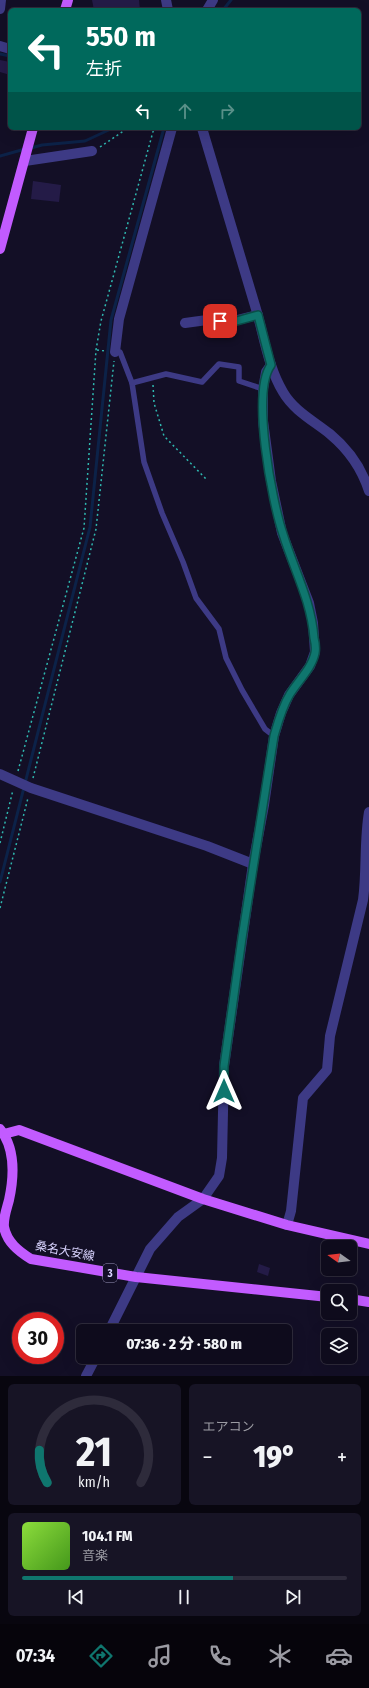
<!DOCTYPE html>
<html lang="ja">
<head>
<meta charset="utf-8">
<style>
  body { margin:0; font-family:"Fira Sans Condensed","Noto Sans JP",sans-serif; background:#171425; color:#f1f3f6; height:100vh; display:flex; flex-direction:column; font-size:15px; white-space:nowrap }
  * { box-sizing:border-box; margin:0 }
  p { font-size:13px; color:#9b9ba3 }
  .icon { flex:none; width:22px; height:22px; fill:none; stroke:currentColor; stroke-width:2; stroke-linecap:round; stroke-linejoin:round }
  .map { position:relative; height:1376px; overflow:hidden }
  .panel { display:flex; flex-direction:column; gap:8px; padding:8px; background:#08060f; flex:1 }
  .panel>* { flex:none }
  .hud { position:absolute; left:8px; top:8px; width:353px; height:122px; border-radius:6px; box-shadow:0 4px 16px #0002,0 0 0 1px #2e2b3b; background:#00695c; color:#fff; overflow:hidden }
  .needle { width:26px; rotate:284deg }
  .tools { position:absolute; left:321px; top:1240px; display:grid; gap:8px }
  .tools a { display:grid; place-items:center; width:36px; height:36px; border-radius:6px; background:#0e0b1c; box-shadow:0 4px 16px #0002,0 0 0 1px #2e2b3b; font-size:20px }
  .speed { position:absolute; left:12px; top:1312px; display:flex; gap:8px; font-size:20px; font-weight:700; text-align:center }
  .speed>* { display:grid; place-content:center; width:52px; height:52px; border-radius:50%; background:#0e0b1c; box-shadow:0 4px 16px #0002,0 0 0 1px #2e2b3b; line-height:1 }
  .speed .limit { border:6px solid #d22; background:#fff; color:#111 }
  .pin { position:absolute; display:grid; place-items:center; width:34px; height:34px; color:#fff; margin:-17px; border-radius:8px; box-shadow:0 2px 6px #0006 }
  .me { position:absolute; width:44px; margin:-22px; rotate:0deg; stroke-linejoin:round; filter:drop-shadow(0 0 3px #0008) }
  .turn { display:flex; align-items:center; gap:14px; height:84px; padding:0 12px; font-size:18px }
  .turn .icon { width:52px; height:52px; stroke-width:2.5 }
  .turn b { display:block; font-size:28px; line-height:34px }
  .lanes { display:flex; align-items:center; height:38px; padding:0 12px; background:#0003; justify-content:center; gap:20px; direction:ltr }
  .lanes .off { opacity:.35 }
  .big { font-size:30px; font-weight:800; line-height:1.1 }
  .panel .widget { flex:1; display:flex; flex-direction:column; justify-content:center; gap:6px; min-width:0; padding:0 14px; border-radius:6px; background:#171425 }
  .panel .dial { align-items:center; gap:0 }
  .dial svg { height:104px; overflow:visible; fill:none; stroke:#2e2b3b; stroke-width:7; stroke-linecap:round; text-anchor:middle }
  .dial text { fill:#f1f3f6; stroke:none }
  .song { display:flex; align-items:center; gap:12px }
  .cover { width:48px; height:48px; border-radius:6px; background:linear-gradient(135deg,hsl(90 70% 55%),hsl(100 70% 35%)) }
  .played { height:4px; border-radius:2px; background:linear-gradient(90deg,#0f766e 65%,#2e2b3b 65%) }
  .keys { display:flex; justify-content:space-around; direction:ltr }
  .heat { display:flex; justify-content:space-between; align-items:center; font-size:22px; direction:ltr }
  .panel .tiles { flex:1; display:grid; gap:8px; grid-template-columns:1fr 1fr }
  .widget:last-child { grid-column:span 2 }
  .trip { position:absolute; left:76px; top:1324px; width:216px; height:40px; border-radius:6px; background:#0e0b1c; box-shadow:0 4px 16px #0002,0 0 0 1px #2e2b3b; font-weight:800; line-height:40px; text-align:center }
  .menu { display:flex; height:64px; justify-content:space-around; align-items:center; background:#06040b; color:#9b9ba3 }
  .menu .icon { width:28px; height:28px }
  .menu .on { color:#0f766e }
  .menu b { font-size:18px; color:#f1f3f6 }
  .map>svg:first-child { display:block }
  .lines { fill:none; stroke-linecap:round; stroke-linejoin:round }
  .stream { stroke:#0c2248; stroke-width:3 }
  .building { fill:#241b47 }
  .path { stroke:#2fb8b0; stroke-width:1.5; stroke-dasharray:2 3; stroke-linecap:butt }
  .lane { stroke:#3d3a85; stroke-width:5.5 }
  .street { stroke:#3d3a85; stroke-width:10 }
  .primary { stroke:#c25bff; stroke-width:10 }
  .route-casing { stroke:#0a4d48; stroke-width:10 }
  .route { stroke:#0f766e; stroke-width:7 }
  .labels { text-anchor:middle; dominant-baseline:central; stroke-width:4; stroke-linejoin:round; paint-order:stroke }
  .shield { fill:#130f26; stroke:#9e99be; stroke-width:1 }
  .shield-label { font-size:11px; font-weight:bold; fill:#d9d4ff }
  .street-label { font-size:12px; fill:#d9d4ff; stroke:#130f26 }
</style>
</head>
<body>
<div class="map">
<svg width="369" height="1376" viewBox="0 0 369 1376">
  <rect width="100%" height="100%" fill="#130f26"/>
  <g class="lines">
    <g class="stream">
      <polyline points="223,10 231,0"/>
      <polyline points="0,54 10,56"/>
      <polyline points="31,148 42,145 85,141 113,128"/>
      <polyline points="0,156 25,149"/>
      <polyline points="0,882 90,527 111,320 164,128"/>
    </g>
  </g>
  <g class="building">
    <polygon points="92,0 139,0 140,10 94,10"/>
    <polygon points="0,60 10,62 10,75 0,72"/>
    <polygon points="33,181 61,185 59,202 31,199"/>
    <polygon points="259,1264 270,1268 268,1276 257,1272"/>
  </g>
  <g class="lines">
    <g class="path">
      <polyline points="100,147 128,128"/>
      <polyline points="97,350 105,351"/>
      <polyline points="153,385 154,403 164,436 207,480"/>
      <polyline points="18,771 84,528 96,350 101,321 154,128"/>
      <polyline points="33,778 96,529 114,361"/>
      <polyline points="0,843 13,790"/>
      <polyline points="0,908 28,798"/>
    </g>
    <g class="lane">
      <polyline points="115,352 120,352 132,383 144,462 162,513 183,562 196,598 219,629 226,658 242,690 265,729 274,736"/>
      <polyline points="132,383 166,374 202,382 219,364 239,367 239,381 263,389"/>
    </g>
    <g class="street">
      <polyline points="166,0 168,10"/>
      <polyline points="0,9 1,0"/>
      <polyline points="207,10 213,0"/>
      <polyline points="0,46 10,49"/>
      <path d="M202 128C220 188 238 248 256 309 264 336 268 367 283 392 294 411 314 421 330 434 348 449 362 469 369 491"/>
      <polyline points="25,161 92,151"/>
      <polyline points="185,323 207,320 233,321 258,315"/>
      <polyline points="115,352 119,319 172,128"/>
      <polyline points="0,774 31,788 207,846 253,864"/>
      <path d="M287 1225 291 1211 303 1098 327 1070 330 1036 363 900C367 871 364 841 369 812"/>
      <polyline points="109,1331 150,1249 178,1217 203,1199 219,1176 222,1158 224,1066 253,864 264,805 274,736 281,713 289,695 310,666 315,652 313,623 309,603 282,533 271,481 263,421 263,389 266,372 271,365"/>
      <polyline points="86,1376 96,1357"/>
    </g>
    <g class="primary">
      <polyline points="65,10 68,0"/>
      <polyline points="0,249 33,128"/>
      <path d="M0 1129C16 1149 14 1177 9 1200 7 1208 3 1218 4 1227 7 1242 18 1251 31 1259L136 1277 328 1297"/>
      <polyline points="4,1134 19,1130 203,1199 287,1225 369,1244"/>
      <polyline points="350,1299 369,1302"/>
    </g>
  </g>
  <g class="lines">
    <defs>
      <path id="route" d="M220 321 233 322 258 315 271 365C251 392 272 502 283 534 294 570 311 600 314 638 315 642 316 648 315 653 312 668 298 681 290 694 282 707 278 722 274 736L242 938 224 1066V1091"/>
    </defs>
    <use href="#route" class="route-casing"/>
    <use href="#route" class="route"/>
  </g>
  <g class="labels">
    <rect class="shield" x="103" y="1264" width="14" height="18" rx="3"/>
    <g class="shield-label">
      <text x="110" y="1273">3</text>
    </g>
    <g class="street-label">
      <text transform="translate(65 1251) rotate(11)">桑名大安線</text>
    </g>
  </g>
</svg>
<div class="tools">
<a><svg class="needle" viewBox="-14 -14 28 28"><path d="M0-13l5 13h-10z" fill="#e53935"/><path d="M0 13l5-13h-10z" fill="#9b9ba3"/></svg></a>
<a><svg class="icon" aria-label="search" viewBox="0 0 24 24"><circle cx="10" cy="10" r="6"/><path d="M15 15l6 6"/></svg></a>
<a><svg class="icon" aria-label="layers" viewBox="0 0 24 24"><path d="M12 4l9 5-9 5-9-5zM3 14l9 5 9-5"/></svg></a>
</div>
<div class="speed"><div class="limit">30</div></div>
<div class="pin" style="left:220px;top:321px;background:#d93025"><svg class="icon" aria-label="arrive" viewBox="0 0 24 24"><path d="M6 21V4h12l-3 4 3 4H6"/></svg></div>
<svg class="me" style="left:224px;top:1091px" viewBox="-20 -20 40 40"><path d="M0-17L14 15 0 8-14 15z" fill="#0f766e" stroke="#fff" stroke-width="4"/></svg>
<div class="trip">07:36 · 2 分 · 580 m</div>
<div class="hud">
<div class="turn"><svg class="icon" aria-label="left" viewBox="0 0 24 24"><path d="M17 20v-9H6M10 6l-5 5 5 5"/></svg><div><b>550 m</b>左折</div></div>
<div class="lanes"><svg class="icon" aria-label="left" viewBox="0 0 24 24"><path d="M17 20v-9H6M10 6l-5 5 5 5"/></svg><svg class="icon off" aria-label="ahead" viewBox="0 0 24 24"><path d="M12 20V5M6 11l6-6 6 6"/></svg><svg class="icon off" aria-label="right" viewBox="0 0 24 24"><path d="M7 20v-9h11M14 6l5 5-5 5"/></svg></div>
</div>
</div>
<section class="panel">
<div class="tiles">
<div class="widget dial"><svg viewBox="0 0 100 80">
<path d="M14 69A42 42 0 1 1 86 69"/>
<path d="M14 69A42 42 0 0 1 8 44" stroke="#0f766e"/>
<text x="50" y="56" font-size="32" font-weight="700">21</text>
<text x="50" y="72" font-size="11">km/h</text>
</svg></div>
<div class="widget"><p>エアコン</p>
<div class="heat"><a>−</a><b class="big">19°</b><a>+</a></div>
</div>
<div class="widget">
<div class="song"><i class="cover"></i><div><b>104.1 FM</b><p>音楽</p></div></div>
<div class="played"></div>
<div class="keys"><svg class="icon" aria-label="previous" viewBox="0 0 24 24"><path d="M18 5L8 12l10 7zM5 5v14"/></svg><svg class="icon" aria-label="pause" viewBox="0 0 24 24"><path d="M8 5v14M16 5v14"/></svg><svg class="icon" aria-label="next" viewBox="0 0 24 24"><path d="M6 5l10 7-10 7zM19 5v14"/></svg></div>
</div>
</div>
</section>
<nav class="menu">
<b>07:34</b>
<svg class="icon on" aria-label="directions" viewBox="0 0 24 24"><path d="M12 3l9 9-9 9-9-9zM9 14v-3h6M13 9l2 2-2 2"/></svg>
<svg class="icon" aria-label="music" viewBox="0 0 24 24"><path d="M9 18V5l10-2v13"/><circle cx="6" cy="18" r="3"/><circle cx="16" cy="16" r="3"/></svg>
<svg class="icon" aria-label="phone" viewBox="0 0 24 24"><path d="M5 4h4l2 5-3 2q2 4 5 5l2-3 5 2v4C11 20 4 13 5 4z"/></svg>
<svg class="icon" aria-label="climate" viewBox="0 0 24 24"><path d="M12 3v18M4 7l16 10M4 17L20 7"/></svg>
<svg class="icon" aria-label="car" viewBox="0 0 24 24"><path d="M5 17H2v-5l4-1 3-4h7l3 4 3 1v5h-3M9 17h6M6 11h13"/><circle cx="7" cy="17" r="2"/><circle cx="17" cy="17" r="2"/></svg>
</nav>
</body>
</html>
